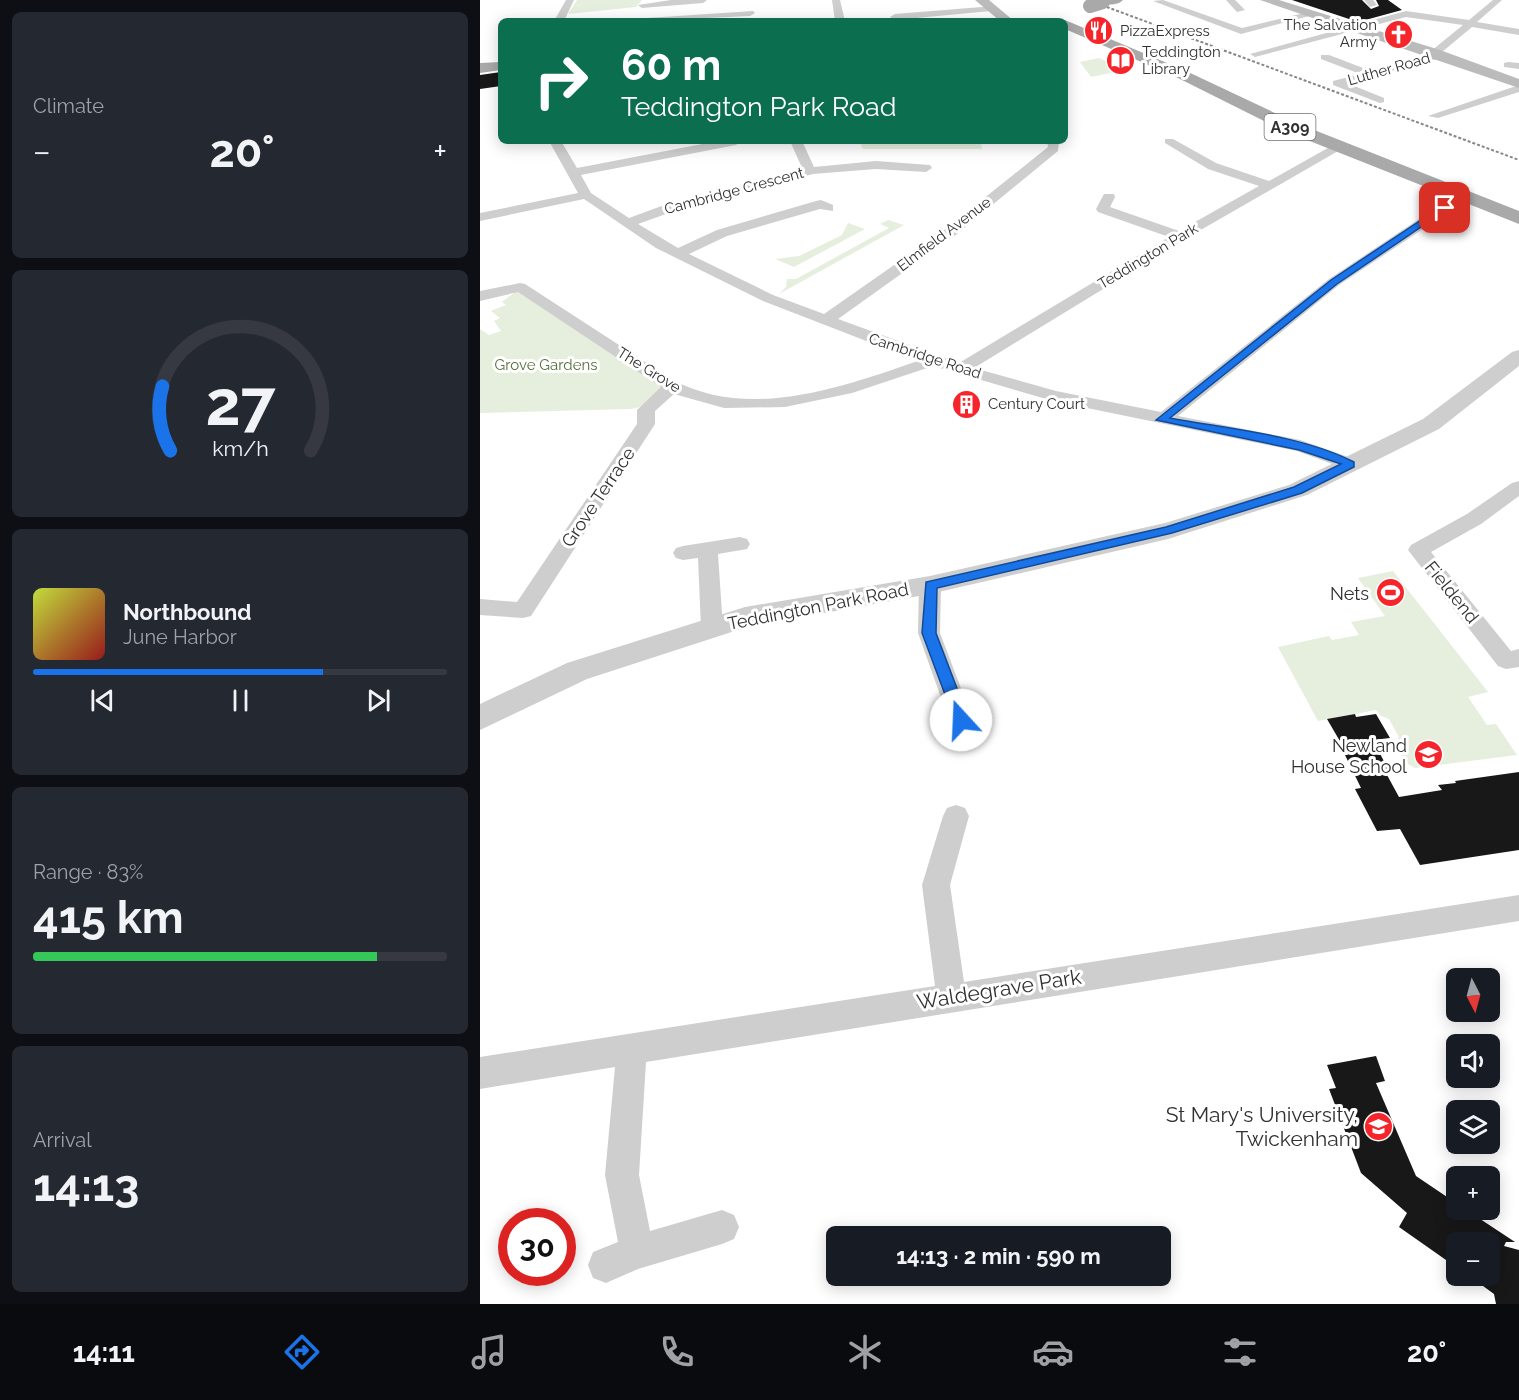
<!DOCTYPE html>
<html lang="en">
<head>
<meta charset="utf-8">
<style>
  body { margin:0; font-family:Raleway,sans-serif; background:#242831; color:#f1f3f6; height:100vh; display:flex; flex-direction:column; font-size:22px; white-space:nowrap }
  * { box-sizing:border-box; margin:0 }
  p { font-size:20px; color:#9ea1a6 }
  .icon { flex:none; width:33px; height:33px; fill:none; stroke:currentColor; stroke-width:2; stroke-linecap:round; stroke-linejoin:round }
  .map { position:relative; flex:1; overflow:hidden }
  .side { display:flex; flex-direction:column; gap:12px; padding:12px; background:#0d0f14; width:480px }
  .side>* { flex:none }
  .top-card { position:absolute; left:18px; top:18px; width:570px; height:126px; border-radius:9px; box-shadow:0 3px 15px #0003; background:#0b6e4f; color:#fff; overflow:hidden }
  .needle { width:39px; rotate:174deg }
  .buttons { position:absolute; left:966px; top:968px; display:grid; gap:12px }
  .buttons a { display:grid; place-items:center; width:54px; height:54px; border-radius:9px; background:#171b24; box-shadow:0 3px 15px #0003; font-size:30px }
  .speed { position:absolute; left:18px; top:1208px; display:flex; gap:12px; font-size:30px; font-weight:700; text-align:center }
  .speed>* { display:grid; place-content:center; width:78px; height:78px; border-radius:50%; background:#171b24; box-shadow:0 3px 15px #0003; line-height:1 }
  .speed .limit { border:9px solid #d22; background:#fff; color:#111 }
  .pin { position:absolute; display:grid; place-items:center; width:51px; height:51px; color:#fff; margin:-26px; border-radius:12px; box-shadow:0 3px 9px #0006 }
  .me { position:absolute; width:66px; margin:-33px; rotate:340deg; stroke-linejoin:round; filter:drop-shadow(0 0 4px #0008) }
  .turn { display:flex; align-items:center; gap:21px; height:126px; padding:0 24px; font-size:27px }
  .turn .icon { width:78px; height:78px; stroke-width:2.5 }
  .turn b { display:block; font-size:42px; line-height:51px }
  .big { font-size:45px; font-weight:700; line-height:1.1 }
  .side .widget { flex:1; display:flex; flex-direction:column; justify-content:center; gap:9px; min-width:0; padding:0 21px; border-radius:9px; background:#242831 }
  .side .dial { align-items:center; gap:0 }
  .dial svg { height:156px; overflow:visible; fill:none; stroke:#363941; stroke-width:7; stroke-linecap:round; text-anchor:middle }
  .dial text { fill:#f1f3f6; stroke:none }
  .song { display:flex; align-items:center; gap:18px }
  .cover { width:72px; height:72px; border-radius:9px; background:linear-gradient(135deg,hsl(70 70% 55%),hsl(0 70% 35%)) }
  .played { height:6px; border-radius:3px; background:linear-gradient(90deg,#1a73e8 70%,#363941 70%) }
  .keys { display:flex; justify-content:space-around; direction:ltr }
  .heat { display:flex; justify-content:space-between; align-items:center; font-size:33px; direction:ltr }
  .charge { height:9px; border-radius:4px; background:linear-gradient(90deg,#34c759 83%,#363941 0) }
  .trip { position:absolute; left:346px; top:1226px; width:345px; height:60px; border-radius:9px; background:#171b24; box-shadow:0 3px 15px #0003; font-weight:700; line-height:60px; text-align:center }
  .tab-bar { display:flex; height:96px; justify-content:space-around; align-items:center; background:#090b0e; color:#9ea1a6 }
  .tab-bar .icon { width:42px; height:42px }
  .tab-bar .selected { color:#1a73e8 }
  .tab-bar b { font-size:27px; color:#f1f3f6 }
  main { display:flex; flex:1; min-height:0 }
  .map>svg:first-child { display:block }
  .green { fill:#e6efde }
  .building { fill:#181818 }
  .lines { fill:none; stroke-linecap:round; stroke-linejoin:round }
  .minor { fill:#cecece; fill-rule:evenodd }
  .tertiary { fill:#cecece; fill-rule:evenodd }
  .secondary { fill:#bbb; fill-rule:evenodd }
  .primary { fill:#a9a9a9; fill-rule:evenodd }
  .rail { stroke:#868686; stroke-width:2; stroke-dasharray:3 2; stroke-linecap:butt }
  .primary-bridge { stroke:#a9a9a9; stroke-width:14 }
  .route { fill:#1a73e8; stroke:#114b97; stroke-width:1.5 }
  .labels { text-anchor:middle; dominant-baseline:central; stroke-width:6; stroke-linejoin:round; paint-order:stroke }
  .far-poi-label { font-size:15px; fill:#313131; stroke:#fff; text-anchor:start }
  .far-street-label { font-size:15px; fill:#313131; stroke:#fff }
  .far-park-label { font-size:15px; fill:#517139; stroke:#fff }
  .shield { fill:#fff; stroke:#6f6f6f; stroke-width:1.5 }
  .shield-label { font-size:16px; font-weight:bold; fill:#313131 }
  .street-label { font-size:18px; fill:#313131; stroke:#fff }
  .poi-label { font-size:18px; fill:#313131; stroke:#fff; text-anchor:end }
  .near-street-label { font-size:21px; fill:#313131; stroke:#fff }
  .near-poi-label { font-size:21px; fill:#313131; stroke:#fff; text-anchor:end }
</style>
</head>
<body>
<main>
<section class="side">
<div class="widget"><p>Climate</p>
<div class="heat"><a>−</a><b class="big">20°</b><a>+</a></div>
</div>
<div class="widget dial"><svg viewBox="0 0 100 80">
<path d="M14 69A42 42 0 1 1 86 69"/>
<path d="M14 69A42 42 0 0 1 10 36" stroke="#1a73e8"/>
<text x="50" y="56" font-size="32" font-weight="700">27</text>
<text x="50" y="72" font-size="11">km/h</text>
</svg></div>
<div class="widget">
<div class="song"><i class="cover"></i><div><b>Northbound</b><p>June Harbor</p></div></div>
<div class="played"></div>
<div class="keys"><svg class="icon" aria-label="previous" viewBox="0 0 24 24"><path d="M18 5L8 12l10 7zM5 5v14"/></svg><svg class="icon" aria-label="pause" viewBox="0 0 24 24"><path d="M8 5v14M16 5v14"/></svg><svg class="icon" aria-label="next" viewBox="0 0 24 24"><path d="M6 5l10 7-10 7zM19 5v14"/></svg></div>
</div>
<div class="widget"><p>Range · 83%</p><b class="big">415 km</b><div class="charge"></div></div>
<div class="widget"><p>Arrival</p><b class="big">14:13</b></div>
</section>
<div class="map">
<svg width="1039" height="1304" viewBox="0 0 1039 1304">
  <rect width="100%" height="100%" fill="#fff"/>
  <g class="green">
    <polygon points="97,0 162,0 156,7 88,14"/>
    <polygon points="619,58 645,70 611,77 600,62"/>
    <polygon points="379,141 501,141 502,149 383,149"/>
    <polygon points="408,220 424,225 299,294 306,287 307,279 316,279 409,228 400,224"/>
    <polygon points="368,223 385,229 314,267 295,259 319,256 362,235"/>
    <polygon points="52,291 181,383 182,389 160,407 151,409 0,413 0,329 9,335 21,331 14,321 20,318 11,311 26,305 22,302 35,292"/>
    <polygon points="913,571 1008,692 988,697 1007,725 1016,724 1037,755 935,768 926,763 916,743 919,737 909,719 901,716 896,710 838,721 798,647 849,636 852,640 879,635 871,622 905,616 878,578"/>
  </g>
  <g class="building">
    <polygon points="812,0 882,0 891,9 899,6 896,0 908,0 922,10 878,22"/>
    <polygon points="21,72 21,86 0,89 0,75"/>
    <polygon points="875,714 876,717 896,714 910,738 893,740 909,771 907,775 919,797 962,790 958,785 976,783 975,781 1039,772 1039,850 940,865 920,829 897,831 875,789 881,788 865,755 868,755 847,719"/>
    <polygon points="896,1056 905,1081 896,1083 936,1176 976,1203 976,1209 985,1209 1035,1242 1026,1242 1024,1246 1039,1250 1039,1304 1016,1304 1014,1294 988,1275 1010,1275 1010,1242 976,1242 976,1267 919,1227 927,1213 881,1173 849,1089 856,1088 847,1065"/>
  </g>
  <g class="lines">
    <g class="minor">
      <polygon points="86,0 94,0 84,21 74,21"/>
      <polygon points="191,0 227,0 223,3 162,8 158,5"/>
      <polygon points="352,0 360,0 365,21 355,21"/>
      <polygon points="683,0 762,28 832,11 837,14 761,34 673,1"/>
      <polygon points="746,0 755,0 765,10 757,12"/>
      <polygon points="884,0 893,0 897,5 890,7"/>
      <polygon points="1013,0 1022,0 997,22 1039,29 1039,35 992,27 962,52 965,55 964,57 867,83 904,98 904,102 900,103 853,85 853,81 880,74 841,59 841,55 849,55 891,71 951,54 951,51 983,25 926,17 775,57 770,54 926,11 989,20"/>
      <polygon points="514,6 514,10 511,11 415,20 410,17 415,14"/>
      <polygon points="273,11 275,13 270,16 162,21 167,18"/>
      <polygon points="1028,62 1039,63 1039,69 1024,67 1024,63"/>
      <polygon points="1039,85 1039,92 958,118 948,116"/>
      <path d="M685 139H693L736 163 789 181 855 144 865 147 705 239 494 368 576 391 681 412 849 279 978 193H988V199L859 285 698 416 820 440 877 460 879 464 877 468H863L817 451 573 401 453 366 372 393 305 407 244 408 194 394 175 411V424L51 616 43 618 0 615V599L37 602 157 424V410L181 387 38 292 0 301V291L40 283 45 284 193 380C270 421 362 387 438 361L283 301 176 248 104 199 0 221V213L98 193 69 141H81L97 168 238 141H262L256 145 101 175 111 193 149 218 187 204 323 170 310 141H322L334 167 396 161 450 165 452 168 446 172 396 169 333 174 197 210 158 224 198 248 237 230 336 201 341 200 353 205V211L340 209 247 236 209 254 293 295 344 314 467 228 568 147 567 141H579L578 151 477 234 358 319 479 363 689 237 618 212 616 209 624 194H634L635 197 630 207 699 231 779 186 728 169 685 143Z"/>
      <polygon points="1039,481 1039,496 1001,524 951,552 1031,651 1039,649 1039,667 1026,669 1018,666 928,550 931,545 987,514 1032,483"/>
      <polygon points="260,537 267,539 270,544 267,549 238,554 243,628 240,634 232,636 224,634 221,628 218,558 203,560 196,558 193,553 196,548 203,546"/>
      <polygon points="450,578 457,580 461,585 460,633 493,720 489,727 481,730 473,727 469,720 438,633 439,585 443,580"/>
      <polygon points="476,805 485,808 489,816 470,885 484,982 1039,895 1039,921 166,1062 159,1175 170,1231 242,1210 254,1215 259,1227 254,1239 242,1244 158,1269 126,1283 113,1278 108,1265 113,1252 138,1242 125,1175 135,1067 0,1089 0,1057 455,986 442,885 463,816 467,808"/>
    </g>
    <polygon class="tertiary" points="1039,350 1039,366 959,429 827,495 688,539 450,594 267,627 107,679 0,730 0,704 87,663 265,607 450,576 685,523 809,485 943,419 1032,352"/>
    <g class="secondary">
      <polygon points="495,0 509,0 534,21 520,21"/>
      <polygon points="780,0 799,0 960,50 1039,79 1039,88"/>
    </g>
    <g class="primary">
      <path d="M617 0H643C638 6 622 6 617 0Z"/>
      <polygon points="585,20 706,71 814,122 1039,211 1039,224 802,130 696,77 585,29 585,21 581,21"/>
      <polygon points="21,62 21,70 0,73 0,63"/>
    </g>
    <polyline class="rail" points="608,0 1039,160"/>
    <polyline class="primary-bridge" points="610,6 623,2"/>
  </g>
  <path class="route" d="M962 206 969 208 857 284 690 418C749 429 821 435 874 462V467L822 493 692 533 457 588 456 633 489 720 486 724H476L442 633 446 582 686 527 814 487 861 464 819 450 676 420 851 280Z"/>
  <defs>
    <symbol id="restaurant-disc" viewBox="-11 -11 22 22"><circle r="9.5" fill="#f6242b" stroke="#fff"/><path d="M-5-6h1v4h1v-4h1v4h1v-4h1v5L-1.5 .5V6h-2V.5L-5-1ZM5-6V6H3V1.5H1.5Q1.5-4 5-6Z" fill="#fff"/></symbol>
    <symbol id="church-disc" viewBox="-11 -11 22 22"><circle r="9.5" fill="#f6242b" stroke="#fff"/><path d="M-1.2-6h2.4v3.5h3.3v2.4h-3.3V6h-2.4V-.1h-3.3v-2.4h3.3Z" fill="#fff"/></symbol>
    <symbol id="library-disc" viewBox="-11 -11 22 22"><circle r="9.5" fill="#f6242b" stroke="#fff"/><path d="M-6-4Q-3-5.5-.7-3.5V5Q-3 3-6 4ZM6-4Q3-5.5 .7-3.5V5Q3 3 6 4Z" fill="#fff"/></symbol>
    <symbol id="building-disc" viewBox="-11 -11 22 22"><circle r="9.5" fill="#f6242b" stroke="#fff"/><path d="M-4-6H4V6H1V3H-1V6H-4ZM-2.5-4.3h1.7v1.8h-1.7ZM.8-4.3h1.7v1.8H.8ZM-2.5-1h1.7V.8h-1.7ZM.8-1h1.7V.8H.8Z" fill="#fff"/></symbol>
    <symbol id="stadium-disc" viewBox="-11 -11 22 22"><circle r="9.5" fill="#f6242b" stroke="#fff"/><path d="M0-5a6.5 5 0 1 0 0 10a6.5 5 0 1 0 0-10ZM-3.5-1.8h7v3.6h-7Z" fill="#fff"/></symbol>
    <symbol id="school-disc" viewBox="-11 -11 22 22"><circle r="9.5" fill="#f6242b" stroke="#fff"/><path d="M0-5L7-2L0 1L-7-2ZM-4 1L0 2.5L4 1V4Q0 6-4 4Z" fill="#fff"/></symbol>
    <symbol id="university-disc" viewBox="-11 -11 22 22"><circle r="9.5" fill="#f6242b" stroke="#fff"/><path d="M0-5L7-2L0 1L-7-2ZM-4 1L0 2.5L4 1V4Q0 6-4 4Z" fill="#fff"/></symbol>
  </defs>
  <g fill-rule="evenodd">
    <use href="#restaurant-disc" x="602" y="14" width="33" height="33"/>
    <use href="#church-disc" x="902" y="18" width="33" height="33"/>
    <use href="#library-disc" x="624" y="44" width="33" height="33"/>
    <use href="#building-disc" x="470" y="388" width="33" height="33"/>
    <use href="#stadium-disc" x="894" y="576" width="33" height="33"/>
    <use href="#school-disc" x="932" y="738" width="33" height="33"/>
    <use href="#university-disc" x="882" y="1110" width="33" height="33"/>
  </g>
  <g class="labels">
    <g class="far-poi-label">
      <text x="897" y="25" text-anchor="end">The Salvation<tspan x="897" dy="17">Army</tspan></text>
      <text x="640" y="31">PizzaExpress</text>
      <text x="662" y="52">Teddington<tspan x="662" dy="17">Library</tspan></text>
      <text x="508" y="404">Century Court</text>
    </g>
    <g class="far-street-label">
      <text transform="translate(909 69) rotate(-16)">Luther Road</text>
      <text transform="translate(254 191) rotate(-15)">Cambridge Crescent</text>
      <text transform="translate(464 234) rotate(-37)">Elmfield Avenue</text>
      <text transform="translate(668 256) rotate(-31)">Teddington Park</text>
      <text transform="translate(445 356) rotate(18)">Cambridge Road</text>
      <text transform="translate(169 370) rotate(32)">The Grove</text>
    </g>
    <g class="far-park-label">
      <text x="66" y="365">Grove Gardens</text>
    </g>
    <rect class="shield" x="784.5" y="114" width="51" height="26" rx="4.5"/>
    <g class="shield-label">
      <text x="810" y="127">A309</text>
    </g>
    <g class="street-label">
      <text transform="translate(118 497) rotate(-56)">Grove Terrace</text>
      <text transform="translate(972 592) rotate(51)">Fieldend</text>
      <text transform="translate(338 606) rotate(-11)">Teddington Park Road</text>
    </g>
    <g class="poi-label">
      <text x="889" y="593">Nets</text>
      <text x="927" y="745">Newland<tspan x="927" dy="21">House School</tspan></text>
    </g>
    <g class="near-street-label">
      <text transform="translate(519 989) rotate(-9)">Waldegrave Park</text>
    </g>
    <g class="near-poi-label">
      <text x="878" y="1114">St Mary's University,<tspan x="878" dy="24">Twickenham</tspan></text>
    </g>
  </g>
</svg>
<div class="buttons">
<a><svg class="needle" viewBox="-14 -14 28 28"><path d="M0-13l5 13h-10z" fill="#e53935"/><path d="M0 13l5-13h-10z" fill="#9ea1a6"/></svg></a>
<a><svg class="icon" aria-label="sound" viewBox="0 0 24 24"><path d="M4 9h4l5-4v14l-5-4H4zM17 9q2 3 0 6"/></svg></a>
<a><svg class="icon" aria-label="layers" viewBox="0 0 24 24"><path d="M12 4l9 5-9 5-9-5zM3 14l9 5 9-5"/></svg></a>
<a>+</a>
<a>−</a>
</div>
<div class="speed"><div class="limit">30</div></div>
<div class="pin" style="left:965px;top:208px;background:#d93025"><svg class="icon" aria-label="arrive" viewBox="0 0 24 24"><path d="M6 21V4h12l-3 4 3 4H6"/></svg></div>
<svg class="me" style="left:481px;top:720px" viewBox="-20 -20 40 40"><circle r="19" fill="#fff"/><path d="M0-13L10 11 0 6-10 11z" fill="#1a73e8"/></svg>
<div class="trip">14:13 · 2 min · 590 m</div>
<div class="top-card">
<div class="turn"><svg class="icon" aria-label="right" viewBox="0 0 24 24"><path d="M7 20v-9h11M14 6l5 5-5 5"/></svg><div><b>60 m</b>Teddington Park Road</div></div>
</div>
</div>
</main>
<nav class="tab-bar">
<b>14:11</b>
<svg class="icon selected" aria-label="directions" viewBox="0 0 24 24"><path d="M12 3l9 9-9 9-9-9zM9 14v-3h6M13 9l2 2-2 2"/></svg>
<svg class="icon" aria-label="music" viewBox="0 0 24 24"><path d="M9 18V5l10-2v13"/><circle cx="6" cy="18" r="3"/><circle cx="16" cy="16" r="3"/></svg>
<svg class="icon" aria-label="phone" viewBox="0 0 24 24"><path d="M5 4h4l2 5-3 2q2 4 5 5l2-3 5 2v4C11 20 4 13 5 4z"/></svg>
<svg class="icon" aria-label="climate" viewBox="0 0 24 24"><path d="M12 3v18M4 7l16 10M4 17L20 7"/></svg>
<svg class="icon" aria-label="car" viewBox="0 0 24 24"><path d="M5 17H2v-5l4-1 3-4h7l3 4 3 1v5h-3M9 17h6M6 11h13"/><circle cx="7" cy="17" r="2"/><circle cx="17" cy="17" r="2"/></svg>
<svg class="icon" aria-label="filters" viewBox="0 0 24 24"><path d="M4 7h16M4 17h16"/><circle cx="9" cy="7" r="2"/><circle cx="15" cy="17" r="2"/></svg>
<b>20°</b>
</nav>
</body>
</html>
